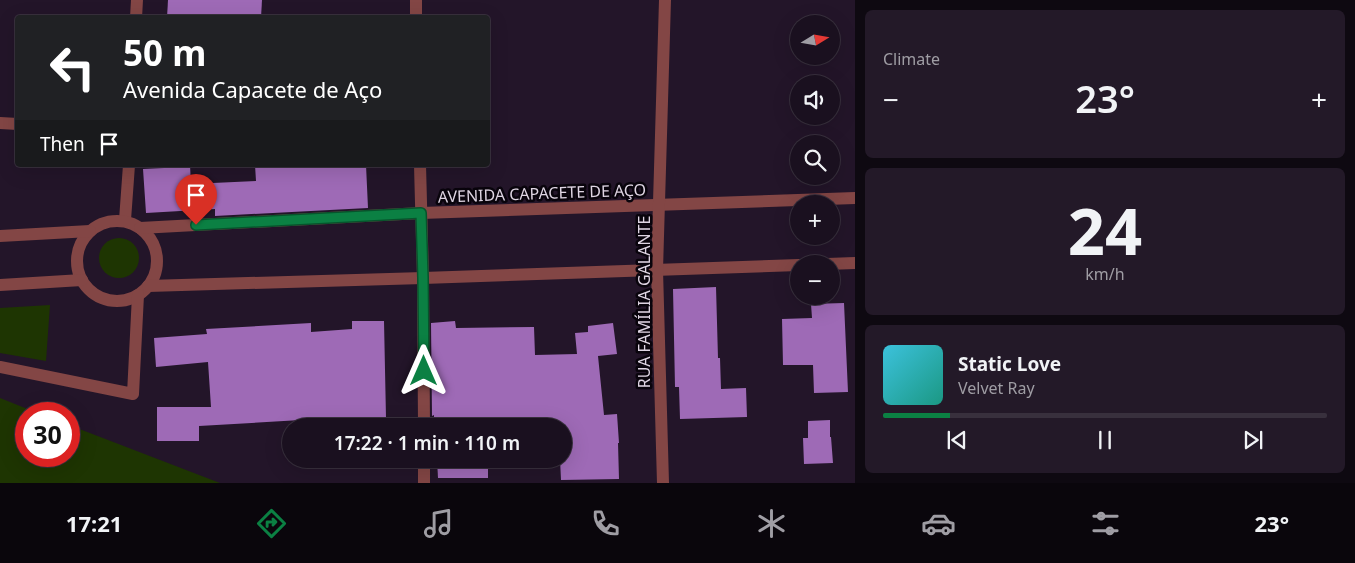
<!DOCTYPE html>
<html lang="en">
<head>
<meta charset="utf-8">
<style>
  body { margin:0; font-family:"Noto Sans",sans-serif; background:#231928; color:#f1f3f6; height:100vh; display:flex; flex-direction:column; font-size:19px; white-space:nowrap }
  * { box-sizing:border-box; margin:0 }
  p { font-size:16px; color:#9f9da4 }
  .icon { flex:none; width:28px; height:28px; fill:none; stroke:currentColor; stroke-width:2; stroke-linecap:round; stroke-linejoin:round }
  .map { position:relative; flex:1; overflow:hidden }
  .details { display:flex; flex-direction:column; gap:10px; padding:10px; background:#0e0911; width:500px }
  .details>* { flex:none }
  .top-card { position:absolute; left:15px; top:15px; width:475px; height:152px; border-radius:5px; box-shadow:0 5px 20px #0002,0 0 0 1px #38303d; background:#202124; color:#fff; overflow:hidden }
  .needle { width:32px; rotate:79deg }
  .controls { position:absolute; left:790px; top:15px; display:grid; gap:10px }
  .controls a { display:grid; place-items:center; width:50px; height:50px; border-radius:50%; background:#1a101f; box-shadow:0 5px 20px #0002,0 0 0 1px #38303d; font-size:25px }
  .speed { position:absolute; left:15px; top:402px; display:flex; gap:10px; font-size:25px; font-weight:700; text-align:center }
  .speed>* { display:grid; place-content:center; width:65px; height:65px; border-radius:50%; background:#1a101f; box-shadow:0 5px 20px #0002,0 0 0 1px #38303d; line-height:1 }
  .speed .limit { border:8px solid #d22; background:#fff; color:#111 }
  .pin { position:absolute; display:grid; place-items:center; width:42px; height:42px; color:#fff; margin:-51px -21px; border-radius:50% 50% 50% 0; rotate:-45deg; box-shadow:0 0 5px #0007 }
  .pin .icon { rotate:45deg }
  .me { position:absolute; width:55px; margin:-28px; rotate:0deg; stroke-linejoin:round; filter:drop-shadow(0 0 4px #0008) }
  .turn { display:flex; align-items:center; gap:18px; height:105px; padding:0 25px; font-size:22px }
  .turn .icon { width:65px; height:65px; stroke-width:2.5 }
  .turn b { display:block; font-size:35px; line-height:42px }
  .then { display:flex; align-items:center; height:48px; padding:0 25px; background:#0003; gap:10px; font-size:19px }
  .big { font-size:38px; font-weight:600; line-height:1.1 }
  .details .tile { flex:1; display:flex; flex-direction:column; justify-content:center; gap:8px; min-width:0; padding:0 18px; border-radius:8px; background:#231928 }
  .details .dial { align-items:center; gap:0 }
  .dial b { font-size:65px; line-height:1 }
  .song { display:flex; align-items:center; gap:15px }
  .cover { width:60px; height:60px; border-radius:8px; background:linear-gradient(135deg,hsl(190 70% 55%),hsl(170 70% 35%)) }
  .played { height:5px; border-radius:2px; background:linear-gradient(90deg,#0b8043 15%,#38303d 15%) }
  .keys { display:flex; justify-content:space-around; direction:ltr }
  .heat { display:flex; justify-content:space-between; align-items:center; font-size:28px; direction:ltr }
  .trip { position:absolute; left:282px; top:418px; width:290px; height:50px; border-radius:25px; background:#1a101f; box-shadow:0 5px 20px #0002,0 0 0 1px #38303d; font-weight:600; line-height:50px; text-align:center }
  .menu { display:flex; height:80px; justify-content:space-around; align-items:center; background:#0a060c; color:#9f9da4 }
  .menu .icon { width:35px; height:35px }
  .menu .current { color:#0b8043 }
  .menu b { font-size:22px; color:#f1f3f6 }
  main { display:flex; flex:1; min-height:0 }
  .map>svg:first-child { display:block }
  .green { fill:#1e3502 }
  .building { fill:#9e6ab6 }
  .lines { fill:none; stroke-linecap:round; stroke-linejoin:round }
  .minor { stroke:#834645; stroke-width:12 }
  .route-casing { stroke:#07532c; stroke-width:12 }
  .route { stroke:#0b8043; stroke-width:9 }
  .labels { text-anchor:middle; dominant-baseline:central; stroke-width:5; stroke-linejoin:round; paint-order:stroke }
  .street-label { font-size:16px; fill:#dfd5e3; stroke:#09040c }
</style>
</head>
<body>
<main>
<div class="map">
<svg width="855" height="483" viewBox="0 0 855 483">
  <rect width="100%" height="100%" fill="#231529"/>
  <g class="green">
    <circle cx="119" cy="258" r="20"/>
    <polygon points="50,305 46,361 0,353 0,308"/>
    <polygon points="0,398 40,414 26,414 26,456 69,456 69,425 220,483 0,483"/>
  </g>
  <g class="building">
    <polygon points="168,0 262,0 261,18 167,18"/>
    <polygon points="163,165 190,165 191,184 256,181 255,165 366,165 368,208 215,216 215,209 146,213 143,169 164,168"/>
    <polygon points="716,287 718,358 720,358 721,389 746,388 747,417 680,419 679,387 675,387 673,289"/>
    <polygon points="844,303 848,392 814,393 813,365 783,365 782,319 812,318 811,304"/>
    <polygon points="352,321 384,321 386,418 335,420 335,418 199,426 199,441 157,441 157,407 211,407 208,362 156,367 154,338 207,334 206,329 311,323 311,332 352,329"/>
    <polygon points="455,321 456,328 534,327 535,355 577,354 575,333 588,332 588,326 613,323 617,354 598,356 604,415 617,414 619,443 618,443 619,479 561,480 560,459 564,459 564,426 434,426 434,415 432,416 431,323"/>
    <polygon points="830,420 830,437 831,437 833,463 804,464 803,438 808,438 808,421"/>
    <polygon points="437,459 488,459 488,478 438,478"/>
  </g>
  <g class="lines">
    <g class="minor">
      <polyline points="416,0 416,18"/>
      <polyline points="136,18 137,0"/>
      <polyline points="0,123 18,124"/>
      <polyline points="420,165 423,278 424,426"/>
      <polyline points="125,220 129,165"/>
      <circle cx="117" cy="261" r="40"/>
      <polyline points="140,228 421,213 855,198"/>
      <polyline points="0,236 90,231"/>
      <polyline points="827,264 855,263"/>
      <polyline points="0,285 82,280"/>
      <polyline points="148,286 423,278 799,265"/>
      <polyline points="0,367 133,394 138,295"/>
      <polyline points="424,459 424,483"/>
      <polyline points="663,483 657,270 665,0"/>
    </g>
  </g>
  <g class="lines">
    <defs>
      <polyline id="route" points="196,225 421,213 423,278 424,371"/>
    </defs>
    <use href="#route" class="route-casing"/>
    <use href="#route" class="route"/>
  </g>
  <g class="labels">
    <g class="street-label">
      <text transform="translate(542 193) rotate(-2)">AVENIDA CAPACETE DE AÇO</text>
      <text transform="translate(644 302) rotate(-90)">RUA FAMÍLIA GALANTE</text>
    </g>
  </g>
</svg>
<div class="controls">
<a><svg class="needle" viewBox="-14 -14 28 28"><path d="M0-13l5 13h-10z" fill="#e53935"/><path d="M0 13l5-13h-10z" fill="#9f9da4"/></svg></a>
<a><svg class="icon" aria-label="sound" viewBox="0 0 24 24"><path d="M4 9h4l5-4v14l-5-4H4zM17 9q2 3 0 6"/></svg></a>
<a><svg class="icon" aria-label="search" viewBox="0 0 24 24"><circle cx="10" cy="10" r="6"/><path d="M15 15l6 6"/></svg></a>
<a>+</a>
<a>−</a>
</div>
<div class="speed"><div class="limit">30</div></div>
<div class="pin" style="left:196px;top:225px;background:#d93025"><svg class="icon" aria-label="arrive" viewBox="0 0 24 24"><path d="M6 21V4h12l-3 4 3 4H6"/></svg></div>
<svg class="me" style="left:424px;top:371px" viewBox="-20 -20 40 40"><path d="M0-17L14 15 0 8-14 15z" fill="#0b8043" stroke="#fff" stroke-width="4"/></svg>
<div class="trip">17:22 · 1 min · 110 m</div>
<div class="top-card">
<div class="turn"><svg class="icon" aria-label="left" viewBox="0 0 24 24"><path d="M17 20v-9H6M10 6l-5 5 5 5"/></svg><div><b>50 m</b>Avenida Capacete de Aço</div></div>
<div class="then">Then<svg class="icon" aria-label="arrive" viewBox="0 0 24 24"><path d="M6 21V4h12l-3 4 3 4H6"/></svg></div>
</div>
</div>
<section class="details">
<div class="tile"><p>Climate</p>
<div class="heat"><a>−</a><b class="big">23°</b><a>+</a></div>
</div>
<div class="tile dial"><b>24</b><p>km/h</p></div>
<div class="tile">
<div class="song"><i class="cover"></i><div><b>Static Love</b><p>Velvet Ray</p></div></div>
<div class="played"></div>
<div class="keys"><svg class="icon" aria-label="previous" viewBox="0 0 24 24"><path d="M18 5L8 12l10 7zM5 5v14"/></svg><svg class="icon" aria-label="pause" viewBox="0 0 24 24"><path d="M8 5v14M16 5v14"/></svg><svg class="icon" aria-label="next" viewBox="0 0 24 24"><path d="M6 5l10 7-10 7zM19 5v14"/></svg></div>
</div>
</section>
</main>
<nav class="menu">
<b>17:21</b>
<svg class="icon current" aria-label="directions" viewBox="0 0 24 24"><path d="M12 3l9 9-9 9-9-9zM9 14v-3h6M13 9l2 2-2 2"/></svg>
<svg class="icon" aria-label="music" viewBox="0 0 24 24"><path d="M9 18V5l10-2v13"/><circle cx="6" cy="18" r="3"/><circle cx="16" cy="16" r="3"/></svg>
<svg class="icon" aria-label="phone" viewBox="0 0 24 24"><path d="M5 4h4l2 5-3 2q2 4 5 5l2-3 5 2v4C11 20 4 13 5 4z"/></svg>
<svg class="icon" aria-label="climate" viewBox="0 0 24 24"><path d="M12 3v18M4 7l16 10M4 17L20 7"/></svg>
<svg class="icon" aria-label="car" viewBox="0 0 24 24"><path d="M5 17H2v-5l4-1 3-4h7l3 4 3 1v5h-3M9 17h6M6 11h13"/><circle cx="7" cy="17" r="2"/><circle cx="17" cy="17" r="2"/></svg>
<svg class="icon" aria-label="filters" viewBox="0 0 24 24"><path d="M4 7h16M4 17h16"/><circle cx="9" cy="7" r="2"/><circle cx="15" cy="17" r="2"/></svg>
<b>23°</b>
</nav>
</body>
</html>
